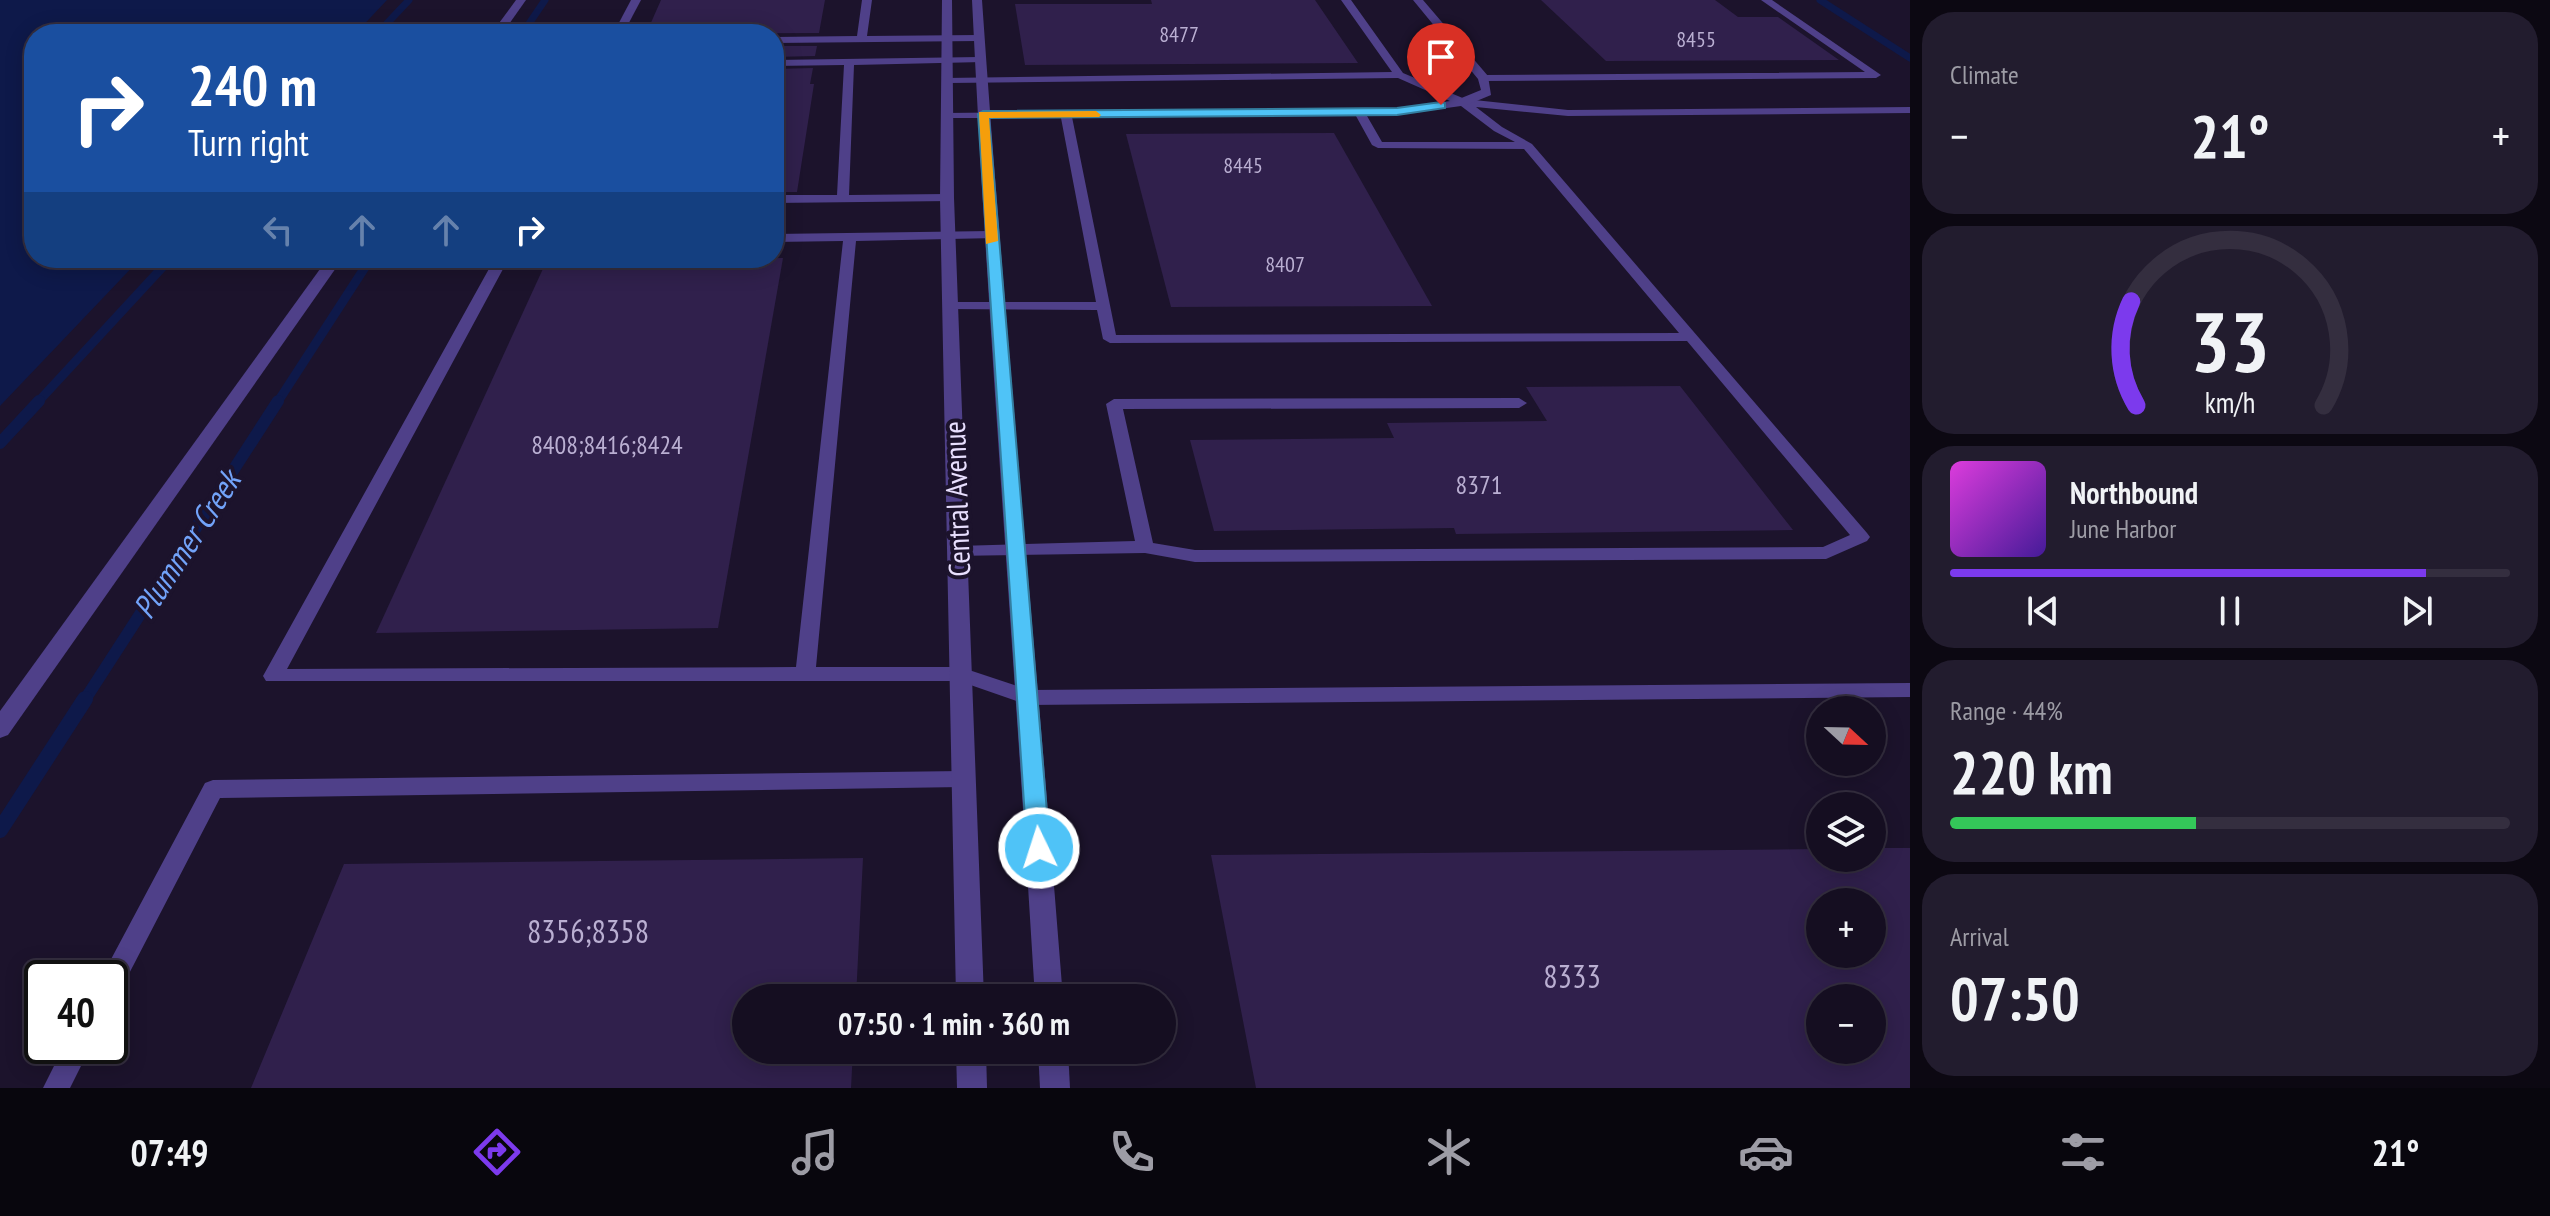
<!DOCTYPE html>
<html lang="en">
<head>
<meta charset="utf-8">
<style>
  body { margin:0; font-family:"PT Sans Narrow",sans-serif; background:#221c2e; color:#f1f3f6; height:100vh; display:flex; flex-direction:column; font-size:30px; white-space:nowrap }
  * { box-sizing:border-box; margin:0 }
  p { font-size:26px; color:#9d9ca5 }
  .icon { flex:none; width:44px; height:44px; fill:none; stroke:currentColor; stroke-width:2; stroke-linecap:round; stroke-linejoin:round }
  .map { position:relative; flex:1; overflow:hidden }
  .panel { display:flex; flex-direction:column; gap:12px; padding:12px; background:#0c0812; width:640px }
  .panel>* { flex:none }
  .guide { position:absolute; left:24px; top:24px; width:760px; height:244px; border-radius:32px; box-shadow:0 4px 20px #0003,0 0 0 2px #342e3f; background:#1a4fa0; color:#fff; overflow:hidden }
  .needle { width:52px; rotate:112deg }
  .buttons { position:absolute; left:1806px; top:696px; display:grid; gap:16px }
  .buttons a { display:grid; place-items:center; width:80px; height:80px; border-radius:50%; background:#150e21; box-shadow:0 4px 20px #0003,0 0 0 2px #342e3f; font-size:40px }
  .speed { position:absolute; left:24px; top:960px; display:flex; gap:16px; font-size:40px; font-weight:700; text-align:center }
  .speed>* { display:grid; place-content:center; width:104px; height:104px; border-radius:50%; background:#150e21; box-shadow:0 4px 20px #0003,0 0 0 2px #342e3f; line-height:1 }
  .speed .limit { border:4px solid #111; border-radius:12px; background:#fff; color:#111 }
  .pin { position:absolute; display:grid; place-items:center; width:68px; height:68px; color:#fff; margin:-82px -34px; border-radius:50% 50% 50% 0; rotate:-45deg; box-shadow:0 0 8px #0007 }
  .pin .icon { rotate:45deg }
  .me { position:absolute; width:88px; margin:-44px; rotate:356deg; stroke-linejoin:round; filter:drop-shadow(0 0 6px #0008) }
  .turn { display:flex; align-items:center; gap:28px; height:168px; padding:0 32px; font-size:36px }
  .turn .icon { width:104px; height:104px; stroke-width:2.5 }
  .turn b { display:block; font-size:56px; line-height:68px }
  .lanes { display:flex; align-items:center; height:76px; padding:0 32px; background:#0003; justify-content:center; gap:40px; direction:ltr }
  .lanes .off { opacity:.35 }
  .big { font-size:60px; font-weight:700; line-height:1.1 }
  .panel .tile { flex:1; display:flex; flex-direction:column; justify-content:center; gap:12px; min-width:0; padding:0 28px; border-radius:32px; background:#221c2e }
  .panel .dial { align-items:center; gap:0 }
  .dial svg { height:208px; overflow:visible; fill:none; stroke:#342e3f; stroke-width:7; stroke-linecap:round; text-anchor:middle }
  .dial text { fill:#f1f3f6; stroke:none }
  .song { display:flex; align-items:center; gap:24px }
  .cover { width:96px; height:96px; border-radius:12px; background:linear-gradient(135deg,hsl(300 70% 55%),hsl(260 70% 35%)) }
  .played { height:8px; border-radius:4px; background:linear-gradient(90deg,#7c3aed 85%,#342e3f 85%) }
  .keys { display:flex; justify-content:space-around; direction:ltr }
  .heat { display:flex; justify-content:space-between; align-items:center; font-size:44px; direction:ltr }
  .charge { height:12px; border-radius:6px; background:linear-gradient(90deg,#34c759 44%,#342e3f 0) }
  .trip { position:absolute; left:732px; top:984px; width:444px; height:80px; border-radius:40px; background:#150e21; box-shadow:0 4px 20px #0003,0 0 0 2px #342e3f; font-weight:700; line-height:80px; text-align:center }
  .tab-bar { display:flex; height:128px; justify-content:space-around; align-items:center; background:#08060d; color:#9d9ca5 }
  .tab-bar .icon { width:56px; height:56px }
  .tab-bar .selected { color:#7c3aed }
  .tab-bar b { font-size:36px; color:#f1f3f6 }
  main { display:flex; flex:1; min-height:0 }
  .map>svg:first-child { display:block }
  .water { fill:#0e194a }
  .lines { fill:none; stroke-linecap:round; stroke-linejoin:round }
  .stream-far3 { stroke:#0e194a; stroke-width:7 }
  .stream-far2 { stroke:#0e194a; stroke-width:9 }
  .stream-far1 { stroke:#0e194a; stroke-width:12 }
  .stream { stroke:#0e194a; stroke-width:16 }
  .building { fill:#30204c; fill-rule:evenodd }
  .service { fill:#4f4089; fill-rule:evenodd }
  .minor { fill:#4f4089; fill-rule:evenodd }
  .tertiary { fill:#4f4089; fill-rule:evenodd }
  .route { fill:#4fc3f7; stroke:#337fa1; stroke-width:2 }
  .slow { fill:#f59e0b }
  .labels { text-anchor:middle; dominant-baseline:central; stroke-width:8; stroke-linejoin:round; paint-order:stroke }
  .far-number-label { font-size:22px; fill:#baafd2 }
  .number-label { font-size:26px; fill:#baafd2 }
  .street-label { font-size:30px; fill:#e8dffe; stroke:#1c132c }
  .water-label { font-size:32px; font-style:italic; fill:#72a3f9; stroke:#1c132c }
  .near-number-label { font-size:32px; fill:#baafd2 }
</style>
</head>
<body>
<main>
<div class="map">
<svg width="1910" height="1088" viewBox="0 0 1910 1088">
  <rect width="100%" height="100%" fill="#1c132c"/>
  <polygon class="water" points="0,0 387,0 355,34 34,34 34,258 141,258 0,406"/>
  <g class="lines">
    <g class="stream-far3">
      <polyline points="1820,0 1910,58"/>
      <polyline points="377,34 409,0"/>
      <polyline points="522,34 545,0"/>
    </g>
    <g class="stream-far2">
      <polyline points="37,403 171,258"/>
      <polyline points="277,403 371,258"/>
    </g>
    <g class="stream-far1">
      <polyline points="0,443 39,401"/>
      <polyline points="84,701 278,401"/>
    </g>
    <polyline class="stream" points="0,830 85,699"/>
  </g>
  <g class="building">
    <polygon points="661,0 825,0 819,33 646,34"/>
    <polygon points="1151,0 1315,0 1358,63 1025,65 1015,4 1152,4"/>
    <polygon points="1541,0 1715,0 1738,17 1778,17 1839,60 1606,61"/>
    <polygon points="774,46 817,46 815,56 774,57"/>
    <polygon points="813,68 810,84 814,84 797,192 774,192 774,69"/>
    <polygon points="1334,133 1432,306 1171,307 1126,134"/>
    <polygon points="783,258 718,628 376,633 547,260"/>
    <polygon points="1680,386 1793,530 1456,534 1454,528 1214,531 1190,440 1394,438 1387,423 1547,421 1526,387"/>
    <path d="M1872 848H1910V1088H1256L1211 855 1820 849V858H1872ZM1820 902H1872V954H1820ZM1820 998H1872V1050H1820Z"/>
    <polygon points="863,858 856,998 746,998 746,1050 853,1050 851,1088 251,1088 344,864"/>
  </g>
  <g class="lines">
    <g class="service">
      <polygon points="631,0 641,0 623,34 613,34"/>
      <polygon points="862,0 872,0 867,36 978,35 983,38 978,41 774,43 774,37 857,36"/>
      <path d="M1341 0H1351L1403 73 1465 99 1568 110 1910 107V113L1568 116 1476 107 1502 127 1532 144 1867 533 1870 537 1867 541 1826 559 1195 562 1145 553 952 556 949 552 958 546 1135 541 1106 404 1114 399 1519 398 1527 403 1519 408 1123 409 1153 543 1195 550 1823 547 1850 535 1687 341 1110 343 1103 339 1097 310 946 309 944 306 951 302H1096L1061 118H948L942 115 944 113 1397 109 1450 101 1398 78 949 83 945 82V78L1392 72ZM1461 106 1494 131 1515 142H1382L1367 116 1397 115ZM1356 116 1372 145 1378 148 1524 149 1679 333 1116 335 1072 117Z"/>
      <polygon points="1761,0 1772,0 1881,75 1876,78 1484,81 1479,78 1484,75 1865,72"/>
      <polygon points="979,57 983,58 983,62 854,65 849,195 947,194 951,195 951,201 774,203 774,195 837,195 844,65 774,66 774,60"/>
      <polygon points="991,231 998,235 996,238 856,241 816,667 960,667 1029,690 1910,683 1910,697 1028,705 959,681 266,681 263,676 495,258 509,258 287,669 796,667 843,241 774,242 774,234"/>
      <polygon points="963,771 971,773 974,779 971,785 963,787 220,798 119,993 110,996 110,978 101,978 205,783 213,780"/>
      <polygon points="64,1046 91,1046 70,1088 43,1088"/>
    </g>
    <g class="minor">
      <polygon points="516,0 526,0 502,34 491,34"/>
      <polygon points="1413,0 1423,0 1488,76 1491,95 1467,105 1459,105 1459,99 1481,90 1478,79"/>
      <polygon points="328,258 343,258 8,735 0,738 0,711"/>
    </g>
    <g class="tertiary">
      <polygon points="942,0 952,0 954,198 984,998 956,998 940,198"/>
      <path d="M972 0H982C1005 333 1037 665 1063 998H1035C1015 665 988 333 972 0Z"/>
      <polygon points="956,1050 986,1050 987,1088 957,1088"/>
      <polygon points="1038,1050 1068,1050 1070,1088 1040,1088"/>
    </g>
  </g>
  <polygon class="route" points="1441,102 1445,103 1445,108 1397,115 989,118 1050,848 1047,855 1039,857 1030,855 1027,848 978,114 983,111 1397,108"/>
  <polygon class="slow" points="1096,111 1101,115 1099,117 989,118 998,241 986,244 979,112"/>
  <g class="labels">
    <g class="far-number-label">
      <text x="1179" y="34">8477</text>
      <text x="1696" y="39">8455</text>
      <text x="1243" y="165">8445</text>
      <text x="1285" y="264">8407</text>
    </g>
    <g class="number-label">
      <text x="607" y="444">8408;8416;8424</text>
      <text x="1479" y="484">8371</text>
    </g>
    <g class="street-label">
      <text transform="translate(956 499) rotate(-92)">Central Avenue</text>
    </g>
    <g class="water-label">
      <text transform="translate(186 544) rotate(-57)">Plummer Creek</text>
    </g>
    <g class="near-number-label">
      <text x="588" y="931">8356;8358</text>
      <text x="1572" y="976">8333</text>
    </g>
  </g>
</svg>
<div class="buttons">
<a><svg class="needle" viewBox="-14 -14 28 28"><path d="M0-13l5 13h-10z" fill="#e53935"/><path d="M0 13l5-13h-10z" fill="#9d9ca5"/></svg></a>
<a><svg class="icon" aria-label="layers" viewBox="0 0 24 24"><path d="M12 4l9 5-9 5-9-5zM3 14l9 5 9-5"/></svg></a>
<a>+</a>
<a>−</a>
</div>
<div class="speed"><div class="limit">40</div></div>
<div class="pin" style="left:1441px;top:105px;background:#d93025"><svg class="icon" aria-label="arrive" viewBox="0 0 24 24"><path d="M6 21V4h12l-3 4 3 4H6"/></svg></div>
<svg class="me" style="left:1039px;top:848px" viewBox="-20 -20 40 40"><circle r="17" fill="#4fc3f7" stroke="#fff" stroke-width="3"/><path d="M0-11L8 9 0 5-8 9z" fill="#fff"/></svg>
<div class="trip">07:50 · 1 min · 360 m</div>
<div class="guide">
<div class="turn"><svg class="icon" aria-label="right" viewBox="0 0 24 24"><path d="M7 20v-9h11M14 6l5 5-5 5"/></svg><div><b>240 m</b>Turn right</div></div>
<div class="lanes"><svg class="icon off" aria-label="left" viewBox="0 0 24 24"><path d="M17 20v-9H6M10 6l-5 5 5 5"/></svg><svg class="icon off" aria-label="ahead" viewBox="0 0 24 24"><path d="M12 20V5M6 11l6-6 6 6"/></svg><svg class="icon off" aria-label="ahead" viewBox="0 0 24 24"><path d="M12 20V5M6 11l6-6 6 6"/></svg><svg class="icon" aria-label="right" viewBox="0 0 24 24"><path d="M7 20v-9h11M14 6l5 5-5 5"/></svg></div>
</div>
</div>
<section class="panel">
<div class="tile"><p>Climate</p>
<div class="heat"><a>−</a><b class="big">21°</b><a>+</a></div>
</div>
<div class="tile dial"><svg viewBox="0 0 100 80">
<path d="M14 69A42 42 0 1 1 86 69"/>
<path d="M14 69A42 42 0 0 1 12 29" stroke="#7c3aed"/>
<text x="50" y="56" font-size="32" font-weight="700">33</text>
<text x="50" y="72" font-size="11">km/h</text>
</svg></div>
<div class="tile">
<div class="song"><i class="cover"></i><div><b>Northbound</b><p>June Harbor</p></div></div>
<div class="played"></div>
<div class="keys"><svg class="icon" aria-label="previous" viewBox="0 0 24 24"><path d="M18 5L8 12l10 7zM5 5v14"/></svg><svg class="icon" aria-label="pause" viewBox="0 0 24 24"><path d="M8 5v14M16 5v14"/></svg><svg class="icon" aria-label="next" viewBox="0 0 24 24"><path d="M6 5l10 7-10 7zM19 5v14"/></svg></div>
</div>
<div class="tile"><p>Range · 44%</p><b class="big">220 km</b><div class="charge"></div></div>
<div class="tile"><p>Arrival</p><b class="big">07:50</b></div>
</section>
</main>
<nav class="tab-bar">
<b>07:49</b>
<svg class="icon selected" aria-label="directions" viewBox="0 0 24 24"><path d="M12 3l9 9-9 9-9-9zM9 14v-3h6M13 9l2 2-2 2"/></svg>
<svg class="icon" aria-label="music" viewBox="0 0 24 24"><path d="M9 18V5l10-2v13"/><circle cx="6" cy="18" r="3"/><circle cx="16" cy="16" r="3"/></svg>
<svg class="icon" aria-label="phone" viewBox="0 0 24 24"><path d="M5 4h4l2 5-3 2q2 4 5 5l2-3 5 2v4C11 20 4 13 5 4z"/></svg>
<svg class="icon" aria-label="climate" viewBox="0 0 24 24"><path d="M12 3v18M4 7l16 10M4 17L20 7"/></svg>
<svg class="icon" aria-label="car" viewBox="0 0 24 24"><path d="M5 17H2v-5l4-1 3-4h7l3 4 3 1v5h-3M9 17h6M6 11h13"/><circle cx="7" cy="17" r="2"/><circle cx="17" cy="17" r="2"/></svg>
<svg class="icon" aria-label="filters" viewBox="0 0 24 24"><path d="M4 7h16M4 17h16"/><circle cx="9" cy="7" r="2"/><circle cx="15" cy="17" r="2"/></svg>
<b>21°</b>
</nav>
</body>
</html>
